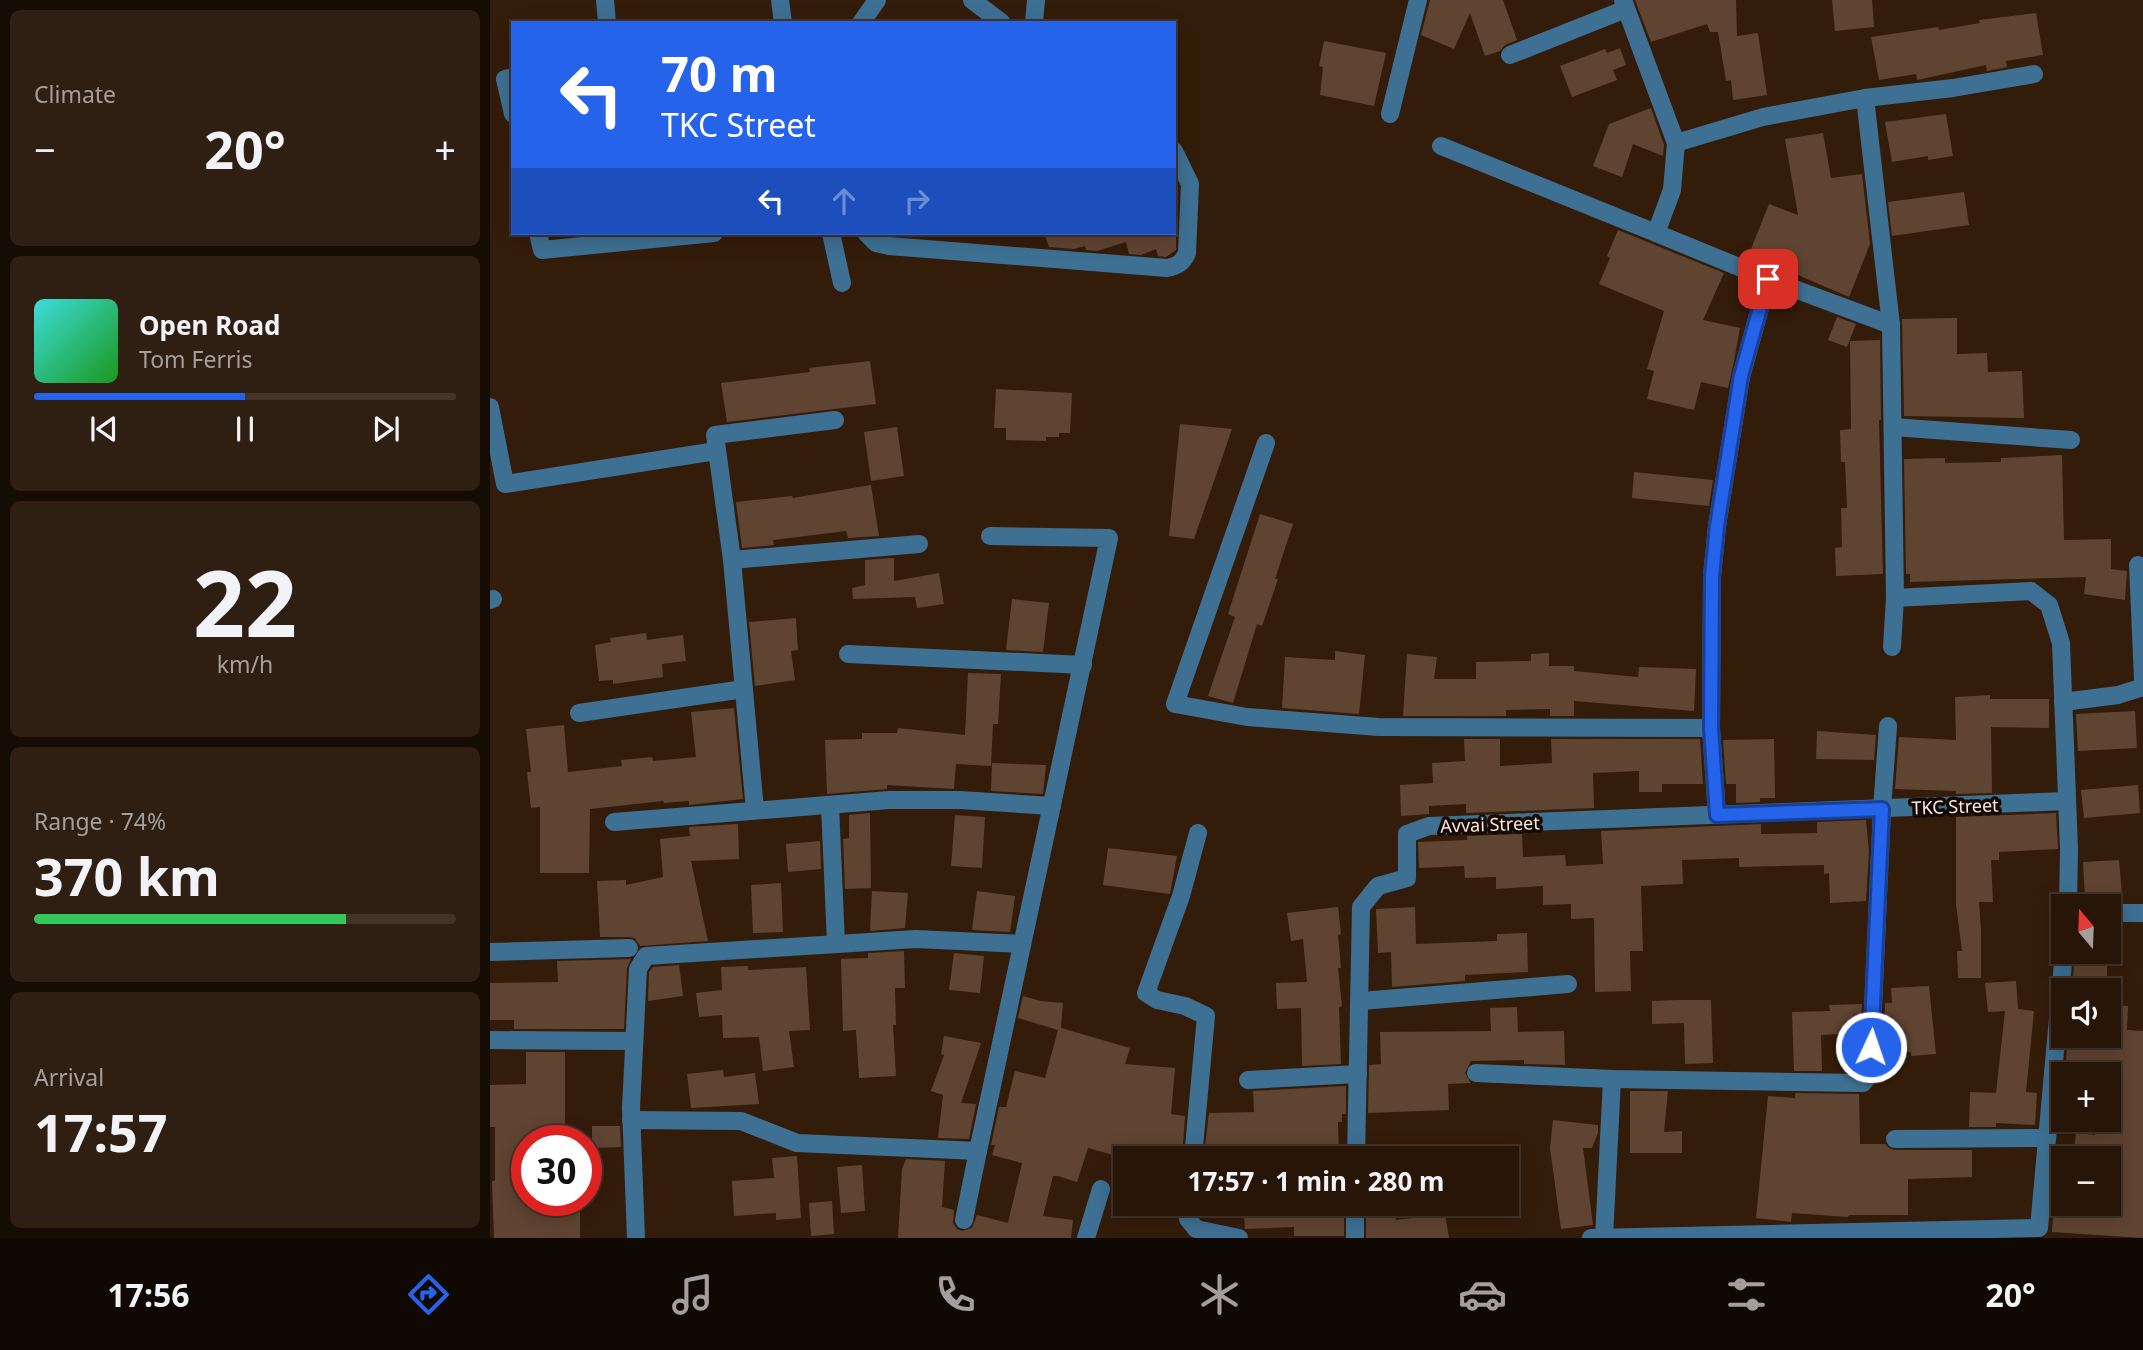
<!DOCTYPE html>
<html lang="en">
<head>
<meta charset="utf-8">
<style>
  body { margin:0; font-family:"Noto Sans",sans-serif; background:#2f1e12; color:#f1f3f6; height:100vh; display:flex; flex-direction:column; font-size:26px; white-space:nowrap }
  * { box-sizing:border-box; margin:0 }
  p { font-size:23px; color:#a49f9c }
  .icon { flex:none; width:38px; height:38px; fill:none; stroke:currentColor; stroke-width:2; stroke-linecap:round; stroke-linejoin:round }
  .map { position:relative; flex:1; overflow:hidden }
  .details { display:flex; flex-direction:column; gap:10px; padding:10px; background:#150c04; width:490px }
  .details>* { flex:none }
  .hud { position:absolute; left:21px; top:21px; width:665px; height:214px; border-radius:0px; box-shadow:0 4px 18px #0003,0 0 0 2px #433429; background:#2563eb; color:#fff; overflow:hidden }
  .needle { width:46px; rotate:341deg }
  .controls { position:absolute; left:1561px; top:894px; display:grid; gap:14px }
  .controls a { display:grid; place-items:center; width:70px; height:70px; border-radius:0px; background:#271508; box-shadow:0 4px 18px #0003,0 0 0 2px #433429; font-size:35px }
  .speed { position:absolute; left:21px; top:1125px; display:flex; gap:14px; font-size:35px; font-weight:700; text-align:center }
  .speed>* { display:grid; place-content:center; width:91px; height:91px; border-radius:50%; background:#271508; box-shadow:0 4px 18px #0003,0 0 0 2px #433429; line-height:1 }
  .speed .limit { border:10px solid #d22; background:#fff; color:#111 }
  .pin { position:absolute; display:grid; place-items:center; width:60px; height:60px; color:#fff; margin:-30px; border-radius:14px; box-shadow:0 4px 10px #0006 }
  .me { position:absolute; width:77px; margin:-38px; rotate:3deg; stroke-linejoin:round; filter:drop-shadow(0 0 5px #0008) }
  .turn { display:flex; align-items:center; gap:24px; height:147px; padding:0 35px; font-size:32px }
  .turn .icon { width:91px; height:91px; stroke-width:2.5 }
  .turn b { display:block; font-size:49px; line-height:60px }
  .lanes { display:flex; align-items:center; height:66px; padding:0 35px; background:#0003; justify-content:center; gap:35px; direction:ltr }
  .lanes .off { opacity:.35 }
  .big { font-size:52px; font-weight:700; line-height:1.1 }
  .details .tile { flex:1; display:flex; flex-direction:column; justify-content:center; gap:10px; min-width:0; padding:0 24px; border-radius:10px; background:#2f1e12 }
  .details .dial { align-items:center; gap:0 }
  .dial b { font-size:91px; line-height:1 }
  .song { display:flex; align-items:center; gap:21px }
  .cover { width:84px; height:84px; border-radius:10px; background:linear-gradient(135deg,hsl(180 70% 55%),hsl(120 70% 35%)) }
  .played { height:7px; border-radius:4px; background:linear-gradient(90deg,#2563eb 50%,#433429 50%) }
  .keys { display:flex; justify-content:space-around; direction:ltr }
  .heat { display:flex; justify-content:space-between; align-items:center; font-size:38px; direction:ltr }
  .charge { height:10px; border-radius:5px; background:linear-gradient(90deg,#34c759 74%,#433429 0) }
  .trip { position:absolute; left:623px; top:1146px; width:406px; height:70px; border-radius:0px; background:#271508; box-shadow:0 4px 18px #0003,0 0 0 2px #433429; font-weight:700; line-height:70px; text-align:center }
  .tab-bar { display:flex; height:112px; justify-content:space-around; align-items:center; background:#100803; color:#a49f9c }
  .tab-bar .icon { width:49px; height:49px }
  .tab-bar .on { color:#2563eb }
  .tab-bar b { font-size:32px; color:#f1f3f6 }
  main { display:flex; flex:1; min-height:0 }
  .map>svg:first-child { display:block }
  .building { fill:#604432 }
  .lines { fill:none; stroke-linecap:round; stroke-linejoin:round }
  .minor { stroke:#3e7093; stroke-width:18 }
  .route-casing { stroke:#184099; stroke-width:18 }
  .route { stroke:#2563eb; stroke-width:12 }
  .labels { text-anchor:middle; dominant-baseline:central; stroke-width:7; stroke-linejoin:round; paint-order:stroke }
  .street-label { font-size:18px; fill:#fae8dd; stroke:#140904 }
</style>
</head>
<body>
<main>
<section class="details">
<div class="tile"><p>Climate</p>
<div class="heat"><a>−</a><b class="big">20°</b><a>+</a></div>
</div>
<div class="tile">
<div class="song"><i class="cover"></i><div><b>Open Road</b><p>Tom Ferris</p></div></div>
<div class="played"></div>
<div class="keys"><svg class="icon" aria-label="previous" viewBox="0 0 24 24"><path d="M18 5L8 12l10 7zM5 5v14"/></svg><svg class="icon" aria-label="pause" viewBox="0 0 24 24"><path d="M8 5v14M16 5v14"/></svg><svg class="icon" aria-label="next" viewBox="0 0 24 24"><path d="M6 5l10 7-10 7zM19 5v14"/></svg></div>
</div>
<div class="tile dial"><b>22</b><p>km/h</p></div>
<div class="tile"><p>Range · 74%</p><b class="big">370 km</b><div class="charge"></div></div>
<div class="tile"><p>Arrival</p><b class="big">17:57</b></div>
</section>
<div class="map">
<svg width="1653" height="1238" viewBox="0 0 1653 1238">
  <rect width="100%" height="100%" fill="#341c0a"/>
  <g class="building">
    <polygon points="940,0 1013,0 1027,40 1015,45 1010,51 995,56 980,13 964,49 931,35"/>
    <polygon points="1145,0 1246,0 1247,36 1268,33 1277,95 1243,100 1241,80 1236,81 1228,32 1220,32 1217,24 1161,42"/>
    <polygon points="1342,0 1382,0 1384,27 1345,31"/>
    <polygon points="1546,13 1553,55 1516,61 1517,67 1497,71 1496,65 1427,80 1426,74 1389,80 1381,37 1448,27 1449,30 1490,23 1489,20"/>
    <polygon points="834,41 896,53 884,106 830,95 833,67 829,66"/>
    <polygon points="1130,48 1136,65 1123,70 1127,80 1082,97 1070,66 1115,49 1117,53"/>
    <polygon points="1161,108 1174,145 1173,156 1143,144 1132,177 1103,166 1119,124"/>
    <polygon points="1456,114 1463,156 1438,160 1438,156 1402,162 1395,122"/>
    <polygon points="1333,133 1341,178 1372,174 1380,244 1359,297 1259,254 1279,204 1308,215 1295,139"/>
    <polygon points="1474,192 1479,225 1402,236 1398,202"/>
    <polygon points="1128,230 1234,273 1213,320 1250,328 1244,361 1238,388 1211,382 1204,410 1157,399 1164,371 1157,369 1174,311 1109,284 1120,258 1117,256"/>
    <polygon points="554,233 686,233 686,250 676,257 668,256 666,249 651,255 639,254 636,242 607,251 596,250 595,246 584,249 559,247"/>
    <polygon points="1347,317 1366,324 1357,347 1338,340"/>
    <polygon points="1467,318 1467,354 1497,353 1498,372 1532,371 1534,418 1414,416 1412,319"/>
    <polygon points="1390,340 1391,420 1389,420 1393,574 1346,576 1345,548 1352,547 1351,508 1357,508 1355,462 1351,462 1350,430 1361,429 1360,341"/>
    <polygon points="380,361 386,404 237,422 231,383 320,372 319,368"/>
    <polygon points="506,389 582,393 580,433 569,433 569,437 556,437 556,441 516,440 516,428 504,428"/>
    <polygon points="690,424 742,429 704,539 679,536"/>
    <polygon points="407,427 414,476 381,481 374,432"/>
    <polygon points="1572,455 1574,540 1621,539 1621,569 1637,571 1635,600 1594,594 1596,577 1420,582 1420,574 1416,574 1414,459 1455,458 1455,463 1511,462 1511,458"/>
    <polygon points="1144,472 1223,480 1219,506 1142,498"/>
    <polygon points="381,485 389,536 358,538 356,531 283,540 284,545 252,548 246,502 302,496 303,498"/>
    <polygon points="770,514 803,524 785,579 788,579 772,626 767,624 743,703 718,696 745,617 738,614"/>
    <polygon points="404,558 404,581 449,573 454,604 427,608 425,597 363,599 362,588 375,585 375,560"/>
    <polygon points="522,599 559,603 553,652 516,650"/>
    <polygon points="306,618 308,650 301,651 305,680 265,686 259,622"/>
    <polygon points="156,633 157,640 193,635 196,661 172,664 173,677 123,684 123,680 109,681 105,645 121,642 120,638"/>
    <polygon points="845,651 875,655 869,714 792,708 795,657 845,660"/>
    <polygon points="1059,653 1059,666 1084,666 1084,671 1148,677 1149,667 1206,669 1204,711 1084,701 1084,716 1060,716 1060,709 1016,710 1016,716 913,716 917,654 947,657 944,679 986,679 986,662 1041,661 1041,654"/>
    <polygon points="478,673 511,674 508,724 503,724 501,766 466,764 464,789 397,785 397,789 337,794 335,740 372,739 372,733 407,733 408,728 475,735"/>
    <polygon points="1500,695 1500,699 1559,699 1559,728 1501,727 1502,793 1466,794 1466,791 1405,789 1409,737 1466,740 1465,697"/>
    <polygon points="244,708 253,799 199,805 199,801 174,803 173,801 100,809 99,873 50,873 50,807 41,808 37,772 41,772 36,729 74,725 78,772 132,766 131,760 162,757 163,761 206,757 201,712"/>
    <polygon points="1645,711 1647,748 1588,751 1586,714"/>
    <polygon points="1327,731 1386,735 1384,760 1326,759"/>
    <polygon points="974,739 1010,739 1010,766 1062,763 1061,739 1210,739 1213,784 1172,784 1172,792 1149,792 1149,771 1103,773 1104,808 976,813 976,804 939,806 939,814 911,816 910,785 943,783 942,763 975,761"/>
    <polygon points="1284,739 1285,798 1270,798 1270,802 1246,803 1246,784 1236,784 1233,740"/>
    <polygon points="502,763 556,765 553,794 501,791"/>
    <polygon points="1648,785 1650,813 1594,818 1591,790"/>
    <polygon points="380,813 381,888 355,889 353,839 359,838 359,815"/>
    <polygon points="1566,813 1568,849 1509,852 1509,860 1501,860 1503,902 1489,902 1491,930 1491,978 1468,978 1467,951 1472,951 1466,904 1466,817"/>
    <polygon points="465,815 495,817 492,868 461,866"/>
    <polygon points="1376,820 1379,851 1376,901 1340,903 1339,873 1334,874 1334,865 1249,867 1249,858 1192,860 1193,884 1151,886 1153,951 1140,951 1141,991 1105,992 1104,918 1081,919 1081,904 1053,905 1053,886 1006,889 1006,877 975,878 974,866 929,868 928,842 977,840 977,836 1032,834 1033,857 1075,855 1076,866 1113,864 1111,831 1271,824 1271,834 1327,833 1327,822"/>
    <polygon points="248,824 249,859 201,861 218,941 150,946 145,938 139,937 110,937 107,881 136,880 136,885 173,877 170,839 200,836 199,827"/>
    <polygon points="330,841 331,869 298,872 296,844"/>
    <polygon points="618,848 687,856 680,894 613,885"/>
    <polygon points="1629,860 1632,895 1595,898 1593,862"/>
    <polygon points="291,883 293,932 263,933 261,885"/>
    <polygon points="382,891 418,893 415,928 380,931"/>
    <polygon points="487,891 525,896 520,932 482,930"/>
    <polygon points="848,907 851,934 848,935 851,968 848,968 852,1006 849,1007 851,1064 812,1066 811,1008 787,1009 786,983 817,982 813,939 801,941 797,913"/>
    <polygon points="925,907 926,944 1007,941 1007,934 1037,933 1038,972 975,975 975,981 902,987 901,952 888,953 886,909"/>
    <polygon points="414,951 415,988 405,988 406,1025 403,1025 406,1076 369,1078 366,1030 353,1031 351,959 378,958 378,953"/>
    <polygon points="1585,952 1617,952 1617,990 1582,990"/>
    <polygon points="464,953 494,956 490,993 459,990"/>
    <polygon points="141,959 137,968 134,1029 24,1029 24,1020 0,1020 0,983 68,982 67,961"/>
    <polygon points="189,965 193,996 158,1001 159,972 163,967"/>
    <polygon points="258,966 258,970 316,967 320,1030 299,1031 304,1067 273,1071 269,1037 233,1038 232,1015 209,1017 206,993 232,990 231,967"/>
    <polygon points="1526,981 1528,1009 1544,1011 1536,1092 1547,1093 1545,1125 1506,1123 1506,1127 1479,1127 1480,1092 1506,1093 1515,1011 1498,1012 1495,983"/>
    <polygon points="1439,986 1446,1054 1421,1056 1421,1052 1393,1054 1395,1003 1402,1003 1401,988"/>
    <polygon points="533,996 551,1001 573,1003 571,1028 640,1048 635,1064 685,1068 681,1114 695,1116 692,1158 634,1158 598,1148 587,1182 568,1176 563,1176 553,1216 583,1220 581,1238 408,1238 412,1169 416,1159 455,1161 452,1207 464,1210 463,1223 467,1229 472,1231 482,1228 487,1215 518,1223 532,1163 502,1155 505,1145 501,1145 509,1107 516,1107 525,1071 555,1078 568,1030 528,1018"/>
    <polygon points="1188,1000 1221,1000 1223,1063 1195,1064 1194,1023 1162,1024 1162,1001"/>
    <polygon points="1372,1004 1370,1033 1331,1035 1332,1071 1304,1071 1302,1012 1340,1011 1339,1005"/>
    <polygon points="1619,1005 1638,1006 1637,1030 1653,1031 1653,1238 1562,1232 1564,1204 1619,1204 1619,1158 1583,1158 1586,1133 1605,1135 1607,1120 1619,1120 1619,1063 1576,1061 1578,1036 1619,1036"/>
    <polygon points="1027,1007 1028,1032 1074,1031 1075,1065 1034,1064 1034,1060 981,1061 975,1073 981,1083 958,1084 959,1110 878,1113 879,1065 891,1064 890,1032 1001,1031 1000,1008"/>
    <polygon points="454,1036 491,1043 471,1103 486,1104 479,1139 448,1138 453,1095 441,1091 454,1055 451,1054"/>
    <polygon points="36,1052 75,1052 75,1141 37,1141 37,1200 53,1200 53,1209 90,1208 90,1238 4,1238 2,1181 5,1181 5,1127 0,1127 0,1085 36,1084"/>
    <polygon points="233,1070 234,1077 265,1073 269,1104 201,1108 197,1074"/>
    <polygon points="856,1086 856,1114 852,1114 852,1122 848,1122 849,1158 757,1158 757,1145 715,1146 719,1113 764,1112 763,1091"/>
    <polygon points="1140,1091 1178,1091 1174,1132 1192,1131 1192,1153 1140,1153"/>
    <polygon points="1305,1093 1369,1094 1370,1144 1395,1144 1399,1148 1405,1150 1482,1150 1482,1177 1418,1179 1418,1215 1359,1215 1358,1217 1302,1213 1301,1222 1266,1218 1278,1096 1305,1098"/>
    <polygon points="1063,1120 1108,1125 1108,1133 1102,1148 1093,1148 1103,1225 1071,1229 1060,1148"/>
    <polygon points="102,1126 130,1126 131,1147 102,1148"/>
    <polygon points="307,1156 311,1218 286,1220 286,1213 244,1216 242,1181 284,1178 282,1158"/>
    <polygon points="372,1165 375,1211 351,1213 347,1167"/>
    <polygon points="342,1201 344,1234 321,1236 319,1203"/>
    <polygon points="753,1204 849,1204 851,1217 854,1217 854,1236 804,1236 804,1227 755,1229"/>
    <polygon points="906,1214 906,1220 955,1214 959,1238 876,1238 876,1216"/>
  </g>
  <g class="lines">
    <g class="minor">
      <polyline points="115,0 117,23"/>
      <polyline points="290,0 293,23"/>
      <polyline points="482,0 512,23"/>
      <polyline points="1133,0 1186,143 1182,190 1166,233 1278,279 1401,325 1405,598 1402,647"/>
      <polyline points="371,23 387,0"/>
      <polyline points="544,23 546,0"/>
      <polyline points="1020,55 1136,9"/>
      <polyline points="23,77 15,79 23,114"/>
      <polyline points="1375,98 1401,325"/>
      <polyline points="900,114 928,0"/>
      <polyline points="1186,143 1273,117 1375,98 1463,88 1544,74"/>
      <polyline points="951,146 1166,233"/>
      <polyline points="48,233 52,250 224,233"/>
      <polyline points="341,233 352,283"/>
      <path d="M376 233 386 243 399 246 677 268C688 266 693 262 697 253L700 184 684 151"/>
      <polyline points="0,407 15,484 226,451"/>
      <polyline points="1403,427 1581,440"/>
      <polyline points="776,443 685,704 757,717 889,727 1221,728"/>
      <polyline points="242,560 429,544"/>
      <polyline points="1648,565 1653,679"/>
      <polyline points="1405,598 1541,591 1559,605 1571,643 1579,849 1578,906"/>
      <polyline points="0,600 3,599"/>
      <polyline points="358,654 593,665"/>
      <polyline points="1573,702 1628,695 1653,687"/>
      <polyline points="89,713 254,689"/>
      <polyline points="340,805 346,944"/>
      <polyline points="265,810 242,560 225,435 345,420"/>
      <polyline points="1227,815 1221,728 1222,576 1227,526 1251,377 1278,279"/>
      <polyline points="124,822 399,800 470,800 562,806"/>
      <polyline points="1619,913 1653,913"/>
      <polyline points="0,952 139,948"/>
      <polyline points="871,1001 1078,984"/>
      <polyline points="0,1040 144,1041"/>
      <polyline points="986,1073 1122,1079 1373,1083 1380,1074 1392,809 1398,726"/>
      <polyline points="758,1080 868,1074"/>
      <polyline points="141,1120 251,1121 307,1143 488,1151 619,538 500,536"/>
      <polyline points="1405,1139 1557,1138"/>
      <polyline points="703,1158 716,1016 695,1006 667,1000 656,993 691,896 708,833"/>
      <polyline points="866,1158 871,907 888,886 917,878 917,834 939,826 1577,801"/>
      <polyline points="699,1204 698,1219 706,1229 749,1238"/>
      <polyline points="474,1220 488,1151"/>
      <polyline points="146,1238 141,1108 148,969 156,956 426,939 532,944"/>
      <polyline points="596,1238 611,1189"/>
      <polyline points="865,1238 865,1204"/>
      <polyline points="1101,1238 1549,1228 1574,952"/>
      <polyline points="1114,1238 1122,1079"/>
    </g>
  </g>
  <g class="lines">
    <defs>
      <polyline id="route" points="1278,279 1251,376 1227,526 1222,576 1221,728 1227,815 1392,809 1381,1047"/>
    </defs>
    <use href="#route" class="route-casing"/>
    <use href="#route" class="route"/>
  </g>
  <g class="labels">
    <g class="street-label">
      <text transform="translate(1465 806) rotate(-2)">TKC Street</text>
      <text transform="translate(1000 824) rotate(-2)">Avvai Street</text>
    </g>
  </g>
</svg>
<div class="controls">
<a><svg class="needle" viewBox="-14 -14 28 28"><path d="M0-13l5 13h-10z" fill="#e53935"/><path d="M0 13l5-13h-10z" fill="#a49f9c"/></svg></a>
<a><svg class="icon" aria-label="sound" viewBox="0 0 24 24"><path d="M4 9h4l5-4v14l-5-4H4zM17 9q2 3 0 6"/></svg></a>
<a>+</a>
<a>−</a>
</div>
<div class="speed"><div class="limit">30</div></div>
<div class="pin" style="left:1278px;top:279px;background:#d93025"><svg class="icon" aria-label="arrive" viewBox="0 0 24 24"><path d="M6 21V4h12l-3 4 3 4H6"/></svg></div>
<svg class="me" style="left:1381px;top:1047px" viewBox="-20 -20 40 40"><circle r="17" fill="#2563eb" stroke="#fff" stroke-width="3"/><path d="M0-11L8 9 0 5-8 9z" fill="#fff"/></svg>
<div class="trip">17:57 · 1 min · 280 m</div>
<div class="hud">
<div class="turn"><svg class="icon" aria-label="left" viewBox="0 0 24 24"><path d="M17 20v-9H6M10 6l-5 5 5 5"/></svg><div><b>70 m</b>TKC Street</div></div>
<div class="lanes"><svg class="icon" aria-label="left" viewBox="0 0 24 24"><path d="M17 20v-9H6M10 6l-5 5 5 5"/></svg><svg class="icon off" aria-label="ahead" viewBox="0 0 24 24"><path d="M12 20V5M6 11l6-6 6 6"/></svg><svg class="icon off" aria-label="right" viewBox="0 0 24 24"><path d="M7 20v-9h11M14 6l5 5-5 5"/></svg></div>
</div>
</div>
</main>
<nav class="tab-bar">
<b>17:56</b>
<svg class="icon on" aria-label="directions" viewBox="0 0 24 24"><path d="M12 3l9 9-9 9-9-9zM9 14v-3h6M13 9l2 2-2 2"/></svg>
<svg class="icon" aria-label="music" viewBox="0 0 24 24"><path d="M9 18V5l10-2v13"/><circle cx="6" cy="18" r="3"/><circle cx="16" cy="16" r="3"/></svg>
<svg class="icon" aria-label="phone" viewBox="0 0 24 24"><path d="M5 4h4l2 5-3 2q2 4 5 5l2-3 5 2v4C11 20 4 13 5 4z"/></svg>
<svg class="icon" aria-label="climate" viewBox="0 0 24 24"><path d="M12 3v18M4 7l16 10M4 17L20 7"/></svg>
<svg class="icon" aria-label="car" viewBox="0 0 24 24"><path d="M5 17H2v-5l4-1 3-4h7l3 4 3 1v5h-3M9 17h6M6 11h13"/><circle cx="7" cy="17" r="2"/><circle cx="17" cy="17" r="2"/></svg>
<svg class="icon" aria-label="filters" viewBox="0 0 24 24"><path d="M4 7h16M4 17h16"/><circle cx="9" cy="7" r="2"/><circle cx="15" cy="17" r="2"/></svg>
<b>20°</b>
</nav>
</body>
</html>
